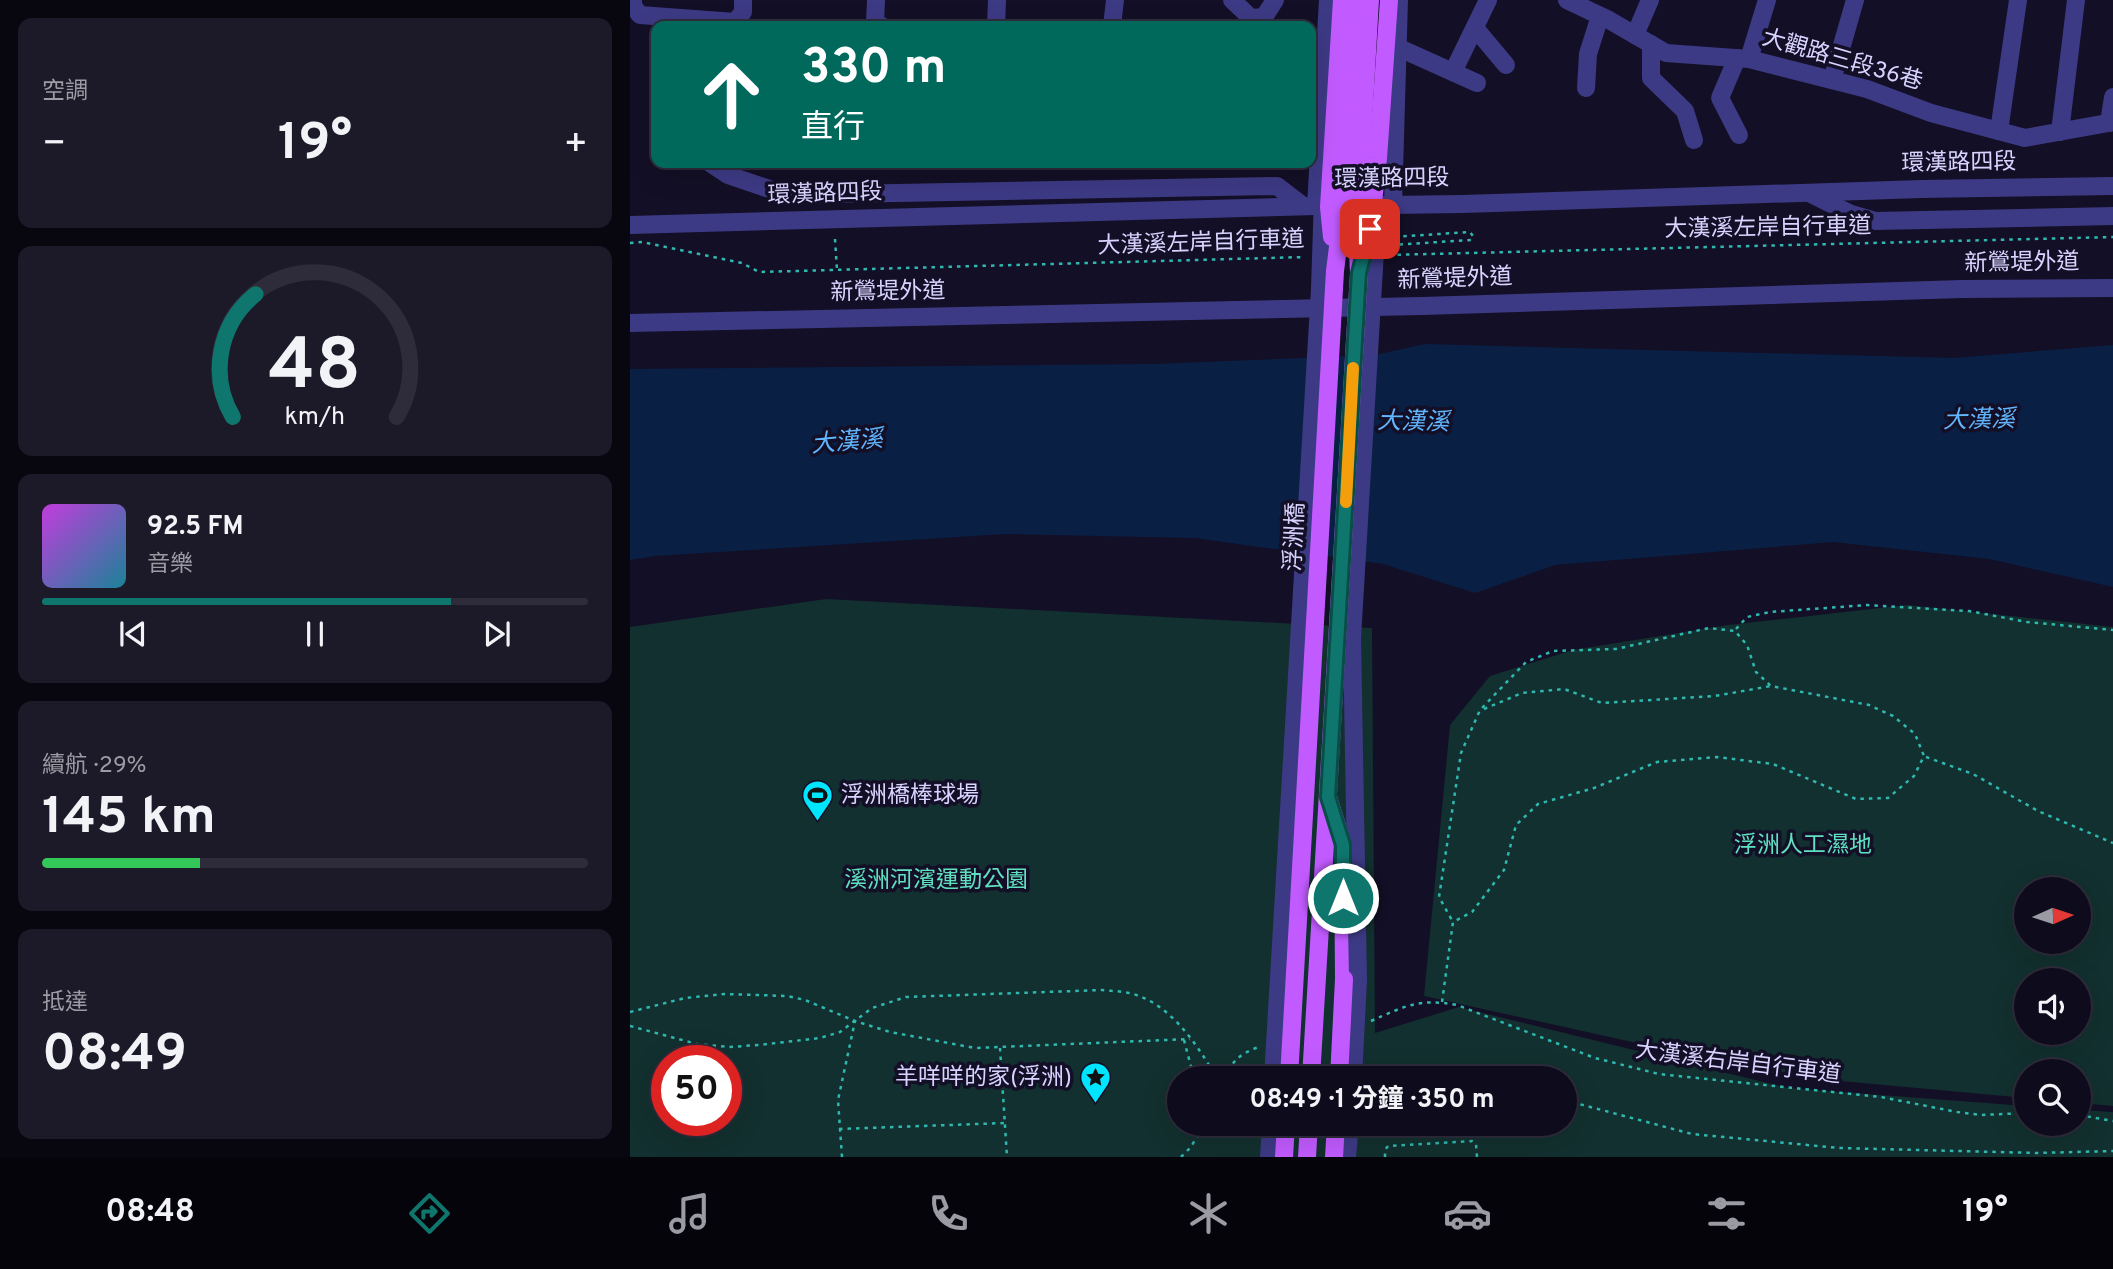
<!DOCTYPE html>
<html lang="zh-TW">
<head>
<meta charset="utf-8">
<style>
  body { margin:0; font-family:Overpass,"Noto Sans TC",sans-serif; background:#1c1929; color:#f1f3f6; height:100vh; display:flex; flex-direction:column; font-size:26px; white-space:nowrap }
  * { box-sizing:border-box; margin:0 }
  p { font-size:23px; color:#9b9ba3 }
  .icon { flex:none; width:38px; height:38px; fill:none; stroke:currentColor; stroke-width:2; stroke-linecap:round; stroke-linejoin:round }
  .map { position:relative; flex:1; overflow:hidden }
  .details { display:flex; flex-direction:column; gap:18px; padding:18px; background:#08060f; width:630px }
  .details>* { flex:none }
  .top-card { position:absolute; left:21px; top:21px; width:665px; height:147px; border-radius:14px; box-shadow:0 7px 28px #0002,0 0 0 2px #2e2b3b; background:#00695c; color:#fff; overflow:hidden }
  .needle { width:46px; rotate:87deg }
  .buttons { position:absolute; left:1384px; top:877px; display:grid; gap:14px }
  .buttons a { display:grid; place-items:center; width:77px; height:77px; border-radius:50%; background:#0e0b1c; box-shadow:0 7px 28px #0002,0 0 0 2px #2e2b3b; font-size:35px }
  .speed { position:absolute; left:21px; top:1045px; display:flex; gap:14px; font-size:35px; font-weight:700; text-align:center }
  .speed>* { display:grid; place-content:center; width:91px; height:91px; border-radius:50%; background:#0e0b1c; box-shadow:0 7px 28px #0002,0 0 0 2px #2e2b3b; line-height:1 }
  .speed .limit { border:10px solid #d22; background:#fff; color:#111 }
  .pin { position:absolute; display:grid; place-items:center; width:60px; height:60px; color:#fff; margin:-30px; border-radius:14px; box-shadow:0 4px 10px #0006 }
  .me { position:absolute; width:77px; margin:-38px; rotate:0deg; stroke-linejoin:round; filter:drop-shadow(0 0 5px #0008) }
  .turn { display:flex; align-items:center; gap:24px; height:147px; padding:0 35px; font-size:32px }
  .turn .icon { width:91px; height:91px; stroke-width:2.5 }
  .turn b { display:block; font-size:49px; line-height:60px }
  .big { font-size:52px; font-weight:700; line-height:1.1 }
  .details .card { flex:1; display:flex; flex-direction:column; justify-content:center; gap:10px; min-width:0; padding:0 24px; border-radius:14px; background:#1c1929 }
  .details .dial { align-items:center; gap:0 }
  .dial svg { height:182px; overflow:visible; fill:none; stroke:#2e2b3b; stroke-width:7; stroke-linecap:round; text-anchor:middle }
  .dial text { fill:#f1f3f6; stroke:none }
  .song { display:flex; align-items:center; gap:21px }
  .cover { width:84px; height:84px; border-radius:10px; background:linear-gradient(135deg,hsl(290 70% 55%),hsl(190 70% 35%)) }
  .played { height:7px; border-radius:4px; background:linear-gradient(90deg,#0f766e 75%,#2e2b3b 75%) }
  .keys { display:flex; justify-content:space-around; direction:ltr }
  .heat { display:flex; justify-content:space-between; align-items:center; font-size:38px; direction:ltr }
  .charge { height:10px; border-radius:5px; background:linear-gradient(90deg,#34c759 29%,#2e2b3b 0) }
  .trip { position:absolute; left:537px; top:1066px; width:410px; height:70px; border-radius:35px; background:#0e0b1c; box-shadow:0 7px 28px #0002,0 0 0 2px #2e2b3b; font-weight:700; line-height:70px; text-align:center }
  .menu { display:flex; height:112px; justify-content:space-around; align-items:center; background:#06040b; color:#9b9ba3 }
  .menu .icon { width:49px; height:49px }
  .menu .current { color:#0f766e }
  .menu b { font-size:32px; color:#f1f3f6 }
  main { display:flex; flex:1; min-height:0 }
  .map>svg:first-child { display:block }
  .green { fill:#12302f; fill-rule:evenodd }
  .water { fill:#0a1f44 }
  .lines { fill:none; stroke-linecap:round; stroke-linejoin:round }
  .path { stroke:#2fb8b0; stroke-width:2.5; stroke-dasharray:3.5 5; stroke-linecap:butt }
  .minor { stroke:#3d3a85; stroke-width:18 }
  .major { stroke:#c25bff; stroke-width:18 }
  .minor-bridge { stroke:#3d3a85; stroke-width:18 }
  .major-bridge { stroke:#c25bff; stroke-width:18 }
  .route-casing { stroke:#0a4d48; stroke-width:18 }
  .route { stroke:#0f766e; stroke-width:12 }
  .slow { stroke:#f59e0b; stroke-width:12 }
  .labels { text-anchor:middle; dominant-baseline:central; stroke-width:7; stroke-linejoin:round; paint-order:stroke }
  .street-label { font-size:23px; fill:#d9d4ff; stroke:#130f26 }
  .poi-label { font-size:23px; fill:#d9d4ff; stroke:#130f26; text-anchor:start }
  .park-label { font-size:23px; fill:#5fe0c0; stroke:#130f26 }
  .water-label { font-size:24px; font-style:italic; fill:#62b6ff; stroke:#130f26 }
</style>
</head>
<body>
<main>
<section class="details">
<div class="card"><p>空調</p>
<div class="heat"><a>−</a><b class="big">19°</b><a>+</a></div>
</div>
<div class="card dial"><svg viewBox="0 0 100 80">
<path d="M14 69A42 42 0 1 1 86 69"/>
<path d="M14 69A42 42 0 0 1 24 15" stroke="#0f766e"/>
<text x="50" y="56" font-size="32" font-weight="700">48</text>
<text x="50" y="72" font-size="11">km/h</text>
</svg></div>
<div class="card">
<div class="song"><i class="cover"></i><div><b>92.5 FM</b><p>音樂</p></div></div>
<div class="played"></div>
<div class="keys"><svg class="icon" aria-label="previous" viewBox="0 0 24 24"><path d="M18 5L8 12l10 7zM5 5v14"/></svg><svg class="icon" aria-label="pause" viewBox="0 0 24 24"><path d="M8 5v14M16 5v14"/></svg><svg class="icon" aria-label="next" viewBox="0 0 24 24"><path d="M6 5l10 7-10 7zM19 5v14"/></svg></div>
</div>
<div class="card"><p>續航 · 29%</p><b class="big">145 km</b><div class="charge"></div></div>
<div class="card"><p>抵達</p><b class="big">08:49</b></div>
</section>
<div class="map">
<svg width="1483" height="1157" viewBox="0 0 1483 1157">
  <rect width="100%" height="100%" fill="#130f26"/>
  <g class="green">
    <path d="M196 599 742 628 745 1033 829 1007 1158 1088 1396 1106V1124H1449V1110L1483 1112V1157H0V627ZM37 1060H96V1120H37ZM550 1078H934V1124H550Z"/>
    <path d="M1277 605 1483 627V1106L1449 1103V1071H1396V1098L1156 1076 794 996 820 725 860 676 943 650 1098 625ZM1449 889V942H1396V889ZM1449 980V1032H1396V980Z"/>
  </g>
  <polygon class="water" points="795,344 1323,358 1483,345 1483,587 1359,559 1203,542 925,565 845,593 753,564 565,538 375,534 25,556 0,560 0,369 523,364 745,355"/>
  <g class="lines">
    <g class="path">
      <polyline points="205,239 207,270"/>
      <polyline points="0,243 12,242 112,263 129,272 675,257"/>
      <polyline points="761,245 841,240 843,236 840,232 762,237"/>
      <polyline points="759,255 1483,237"/>
      <polyline points="1106,629 1117,617 1140,612 1237,605 1339,611 1397,622 1483,630"/>
      <polyline points="854,709 892,693 934,689 972,703 1085,696 1141,686"/>
      <polyline points="1296,757 1343,774 1408,811 1483,843"/>
      <polyline points="812,1002 823,922 842,912 874,870 886,825 908,804 964,788 1027,762 1087,757 1143,764 1226,799 1258,798 1284,776 1294,756 1285,734 1263,716 1239,705 1141,686 1126,672 1117,645 1105,631 1079,628 986,649 923,651 896,662 850,710 831,753 809,897 823,922"/>
      <polyline points="0,1012 55,998 95,994 157,996 175,1000 225,1021 260,1032 345,1048 560,1039"/>
      <path d="M741 1021C775 1006 789 998 827 1005L965 1058 1029 1074 1251 1097 1327 1112 1351 1115 1396 1113"/>
      <path d="M0 1026 67 1044 99 1047 129 1045 190 1038 210 1032 242 1008 276 997 472 990C481 991 490 991 499 993 540 1002 567 1045 587 1078"/>
      <polyline points="554,1040 564,1078"/>
      <polyline points="370,1048 377,1157"/>
      <polyline points="736,1071 803,1078"/>
      <path d="M594 1078C602 1061 611 1053 629 1047"/>
      <polyline points="934,1100 1062,1134 1209,1148 1407,1153 1483,1151"/>
      <polyline points="1449,1115 1483,1121"/>
      <polyline points="209,1129 375,1123"/>
      <polyline points="212,1157 208,1100 225,1021"/>
      <polyline points="551,1157 561,1147 574,1124"/>
      <polyline points="755,1157 755,1150 758,1146 842,1141 846,1144 847,1157"/>
    </g>
    <g class="minor">
      <polyline points="3,0 3,6 10,15 105,22 113,12 113,0"/>
      <polyline points="246,0 245,22 252,26"/>
      <polyline points="602,0 621,18 634,17 645,0"/>
      <polyline points="937,0 979,20 1036,53 1119,59 1237,89 1301,113 1395,138 1483,122"/>
      <polyline points="366,26 367,0"/>
      <polyline points="482,26 485,0"/>
      <polyline points="845,28 876,65"/>
      <polyline points="1005,35 1020,0"/>
      <polyline points="1021,44 1021,78 1055,111 1064,140"/>
      <polyline points="767,47 847,83"/>
      <polyline points="1107,58 1090,98 1109,135"/>
      <polyline points="1119,59 1137,0"/>
      <polyline points="823,72 858,0"/>
      <polyline points="1202,80 1225,0"/>
      <polyline points="956,88 958,54 970,16"/>
      <polyline points="1479,123 1483,97"/>
      <polyline points="1369,131 1388,0"/>
      <polyline points="1430,132 1446,0"/>
      <polyline points="80,163 98,175 157,195 647,186 673,206"/>
      <polyline points="1181,194 1221,214 1245,221 1483,216"/>
      <polyline points="763,205 769,0"/>
      <polyline points="686,206 698,0"/>
      <polyline points="0,225 686,206 832,204 1291,189 1483,186"/>
      <polyline points="0,323 792,306 1332,289 1483,288"/>
      <polyline points="639,1157 641,1124"/>
      <polyline points="717,1157 720,1124"/>
    </g>
    <g class="major">
      <polyline points="698,797 713,845 714,979"/>
      <polyline points="654,1157 656,1124"/>
      <polyline points="677,1157 679,1124"/>
      <polyline points="704,1157 706,1124"/>
    </g>
    <g class="minor-bridge">
      <polyline points="643,1078 690,289 693,196"/>
      <polyline points="723,1078 728,980 722,638 747,218"/>
    </g>
    <g class="major-bridge">
      <polyline points="702,237 699,207 712,0"/>
      <polyline points="734,250 740,229 748,158 759,0"/>
      <polyline points="659,1078 705,271 713,207 725,0"/>
      <polyline points="681,1078 729,273 727,228 740,0"/>
      <polyline points="709,1078 714,979"/>
    </g>
  </g>
  <g class="lines">
    <defs>
      <polyline id="route" points="713,898 713,845 698,797 729,273 740,229"/>
    </defs>
    <use href="#route" class="route-casing"/>
    <use href="#route" class="route"/>
    <polyline class="slow" points="716,502 723,368"/>
  </g>
  <defs>
    <symbol id="stadium-pin" viewBox="-11 -11 22 30"><path d="M0 17L-7.5 6A9.5 9.5 0 1 1 7.5 6Z" fill="#00e5ff" stroke="#130f26"/><path d="M0-5a6.5 5 0 1 0 0 10a6.5 5 0 1 0 0-10ZM-3.5-1.8h7v3.6h-7Z" fill="#111"/></symbol>
    <symbol id="sight-pin" viewBox="-11 -11 22 30"><path d="M0 17L-7.5 6A9.5 9.5 0 1 1 7.5 6Z" fill="#00e5ff" stroke="#130f26"/><path d="M0-6L1.8-2.2L6-1.7L2.9 1.2L3.7 5.4L0 3.3L-3.7 5.4L-2.9 1.2L-6-1.7L-1.8-2.2Z" fill="#111"/></symbol>
  </defs>
  <g fill-rule="evenodd">
    <use href="#stadium-pin" x="170" y="778" width="35" height="47"/>
    <use href="#sight-pin" x="448" y="1060" width="35" height="47"/>
  </g>
  <g class="labels">
    <g class="street-label">
      <text transform="translate(1212 61) rotate(16)">大觀路三段36巷</text>
      <text transform="translate(1329 164) rotate(-1)">環漢路四段</text>
      <text transform="translate(762 180) rotate(-1)">環漢路四段</text>
      <text transform="translate(195 195) rotate(-2)">環漢路四段</text>
      <text transform="translate(1138 229) rotate(-1)">大漢溪左岸自行車道</text>
      <text transform="translate(571 244) rotate(-2)">大漢溪左岸自行車道</text>
      <text transform="translate(1392 264) rotate(-1)">新鶯堤外道</text>
      <text transform="translate(825 280) rotate(-2)">新鶯堤外道</text>
      <text transform="translate(258 293) rotate(-1)">新鶯堤外道</text>
      <text transform="translate(666 537) rotate(-87)">浮洲橋</text>
      <text transform="translate(1108 1064) rotate(7)">大漢溪右岸自行車道</text>
    </g>
    <g class="poi-label">
      <text x="211" y="796">浮洲橋棒球場</text>
      <text x="442" y="1078" text-anchor="end">羊咩咩的家(浮洲)</text>
    </g>
    <g class="park-label">
      <text x="1173" y="846">浮洲人工濕地</text>
      <text x="306" y="881">溪洲河濱運動公園</text>
    </g>
    <g class="water-label">
      <text transform="translate(1349 421) rotate(-1)">大漢溪</text>
      <text transform="translate(783 423) rotate(1)">大漢溪</text>
      <text transform="translate(217 443) rotate(-5)">大漢溪</text>
    </g>
  </g>
</svg>
<div class="buttons">
<a><svg class="needle" viewBox="-14 -14 28 28"><path d="M0-13l5 13h-10z" fill="#e53935"/><path d="M0 13l5-13h-10z" fill="#9b9ba3"/></svg></a>
<a><svg class="icon" aria-label="sound" viewBox="0 0 24 24"><path d="M4 9h4l5-4v14l-5-4H4zM17 9q2 3 0 6"/></svg></a>
<a><svg class="icon" aria-label="search" viewBox="0 0 24 24"><circle cx="10" cy="10" r="6"/><path d="M15 15l6 6"/></svg></a>
</div>
<div class="speed"><div class="limit">50</div></div>
<div class="pin" style="left:740px;top:229px;background:#d93025"><svg class="icon" aria-label="arrive" viewBox="0 0 24 24"><path d="M6 21V4h12l-3 4 3 4H6"/></svg></div>
<svg class="me" style="left:713px;top:898px" viewBox="-20 -20 40 40"><circle r="17" fill="#0f766e" stroke="#fff" stroke-width="3"/><path d="M0-11L8 9 0 5-8 9z" fill="#fff"/></svg>
<div class="trip">08:49 · 1 分鐘 · 350 m</div>
<div class="top-card">
<div class="turn"><svg class="icon" aria-label="ahead" viewBox="0 0 24 24"><path d="M12 20V5M6 11l6-6 6 6"/></svg><div><b>330 m</b>直行</div></div>
</div>
</div>
</main>
<nav class="menu">
<b>08:48</b>
<svg class="icon current" aria-label="directions" viewBox="0 0 24 24"><path d="M12 3l9 9-9 9-9-9zM9 14v-3h6M13 9l2 2-2 2"/></svg>
<svg class="icon" aria-label="music" viewBox="0 0 24 24"><path d="M9 18V5l10-2v13"/><circle cx="6" cy="18" r="3"/><circle cx="16" cy="16" r="3"/></svg>
<svg class="icon" aria-label="phone" viewBox="0 0 24 24"><path d="M5 4h4l2 5-3 2q2 4 5 5l2-3 5 2v4C11 20 4 13 5 4z"/></svg>
<svg class="icon" aria-label="climate" viewBox="0 0 24 24"><path d="M12 3v18M4 7l16 10M4 17L20 7"/></svg>
<svg class="icon" aria-label="car" viewBox="0 0 24 24"><path d="M5 17H2v-5l4-1 3-4h7l3 4 3 1v5h-3M9 17h6M6 11h13"/><circle cx="7" cy="17" r="2"/><circle cx="17" cy="17" r="2"/></svg>
<svg class="icon" aria-label="filters" viewBox="0 0 24 24"><path d="M4 7h16M4 17h16"/><circle cx="9" cy="7" r="2"/><circle cx="15" cy="17" r="2"/></svg>
<b>19°</b>
</nav>
</body>
</html>
